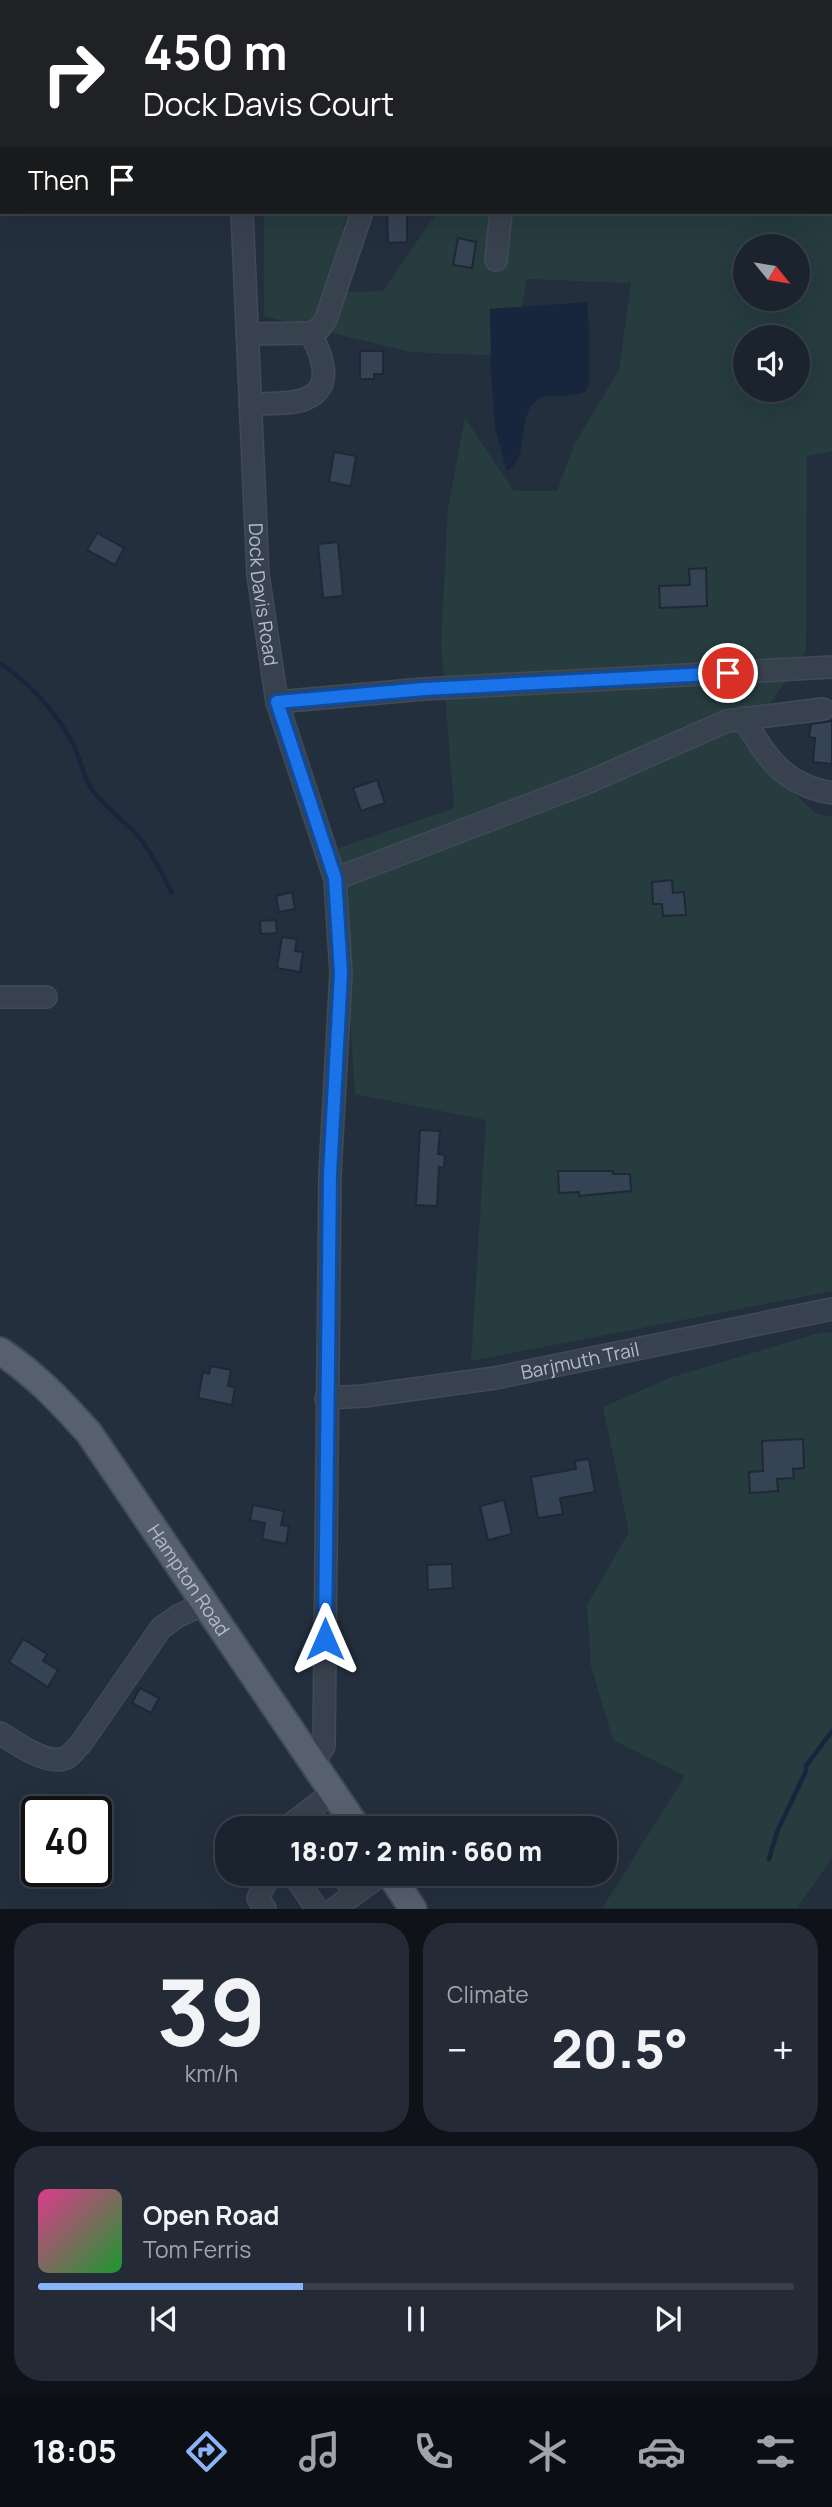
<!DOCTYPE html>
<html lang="en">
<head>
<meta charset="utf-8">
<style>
  body { margin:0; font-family:Manrope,sans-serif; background:#242b36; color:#f1f3f6; height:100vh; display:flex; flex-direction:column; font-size:26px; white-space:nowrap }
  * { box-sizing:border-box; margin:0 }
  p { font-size:23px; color:#a0a4aa }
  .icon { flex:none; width:38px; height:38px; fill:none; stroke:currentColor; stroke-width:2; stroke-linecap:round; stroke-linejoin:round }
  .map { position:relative; height:1909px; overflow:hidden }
  .details { display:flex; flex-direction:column; gap:14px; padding:14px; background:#0f1319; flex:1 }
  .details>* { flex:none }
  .hud { position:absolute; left:0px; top:0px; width:833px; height:214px; box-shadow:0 7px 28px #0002,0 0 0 2px #39404a; background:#202124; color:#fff; overflow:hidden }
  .needle { width:46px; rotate:120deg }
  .controls { position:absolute; left:733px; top:234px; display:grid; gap:14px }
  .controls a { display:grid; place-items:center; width:77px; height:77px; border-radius:50%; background:#1b232e; box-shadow:0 7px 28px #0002,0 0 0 2px #39404a; font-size:35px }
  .speed { position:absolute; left:21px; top:1796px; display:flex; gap:14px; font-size:35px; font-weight:700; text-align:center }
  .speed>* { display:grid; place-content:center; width:91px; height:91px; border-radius:50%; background:#1b232e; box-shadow:0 7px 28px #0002,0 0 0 2px #39404a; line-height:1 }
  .speed .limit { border:4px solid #111; border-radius:10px; background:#fff; color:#111 }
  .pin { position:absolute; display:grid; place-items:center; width:60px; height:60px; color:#fff; margin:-30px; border:4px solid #fff; border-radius:50%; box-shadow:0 2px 7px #0007 }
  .me { position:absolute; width:77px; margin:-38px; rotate:0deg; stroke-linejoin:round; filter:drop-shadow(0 0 5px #0008) }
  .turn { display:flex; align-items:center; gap:24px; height:147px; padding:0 28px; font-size:32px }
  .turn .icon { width:91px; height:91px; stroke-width:2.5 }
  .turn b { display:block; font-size:49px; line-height:60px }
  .then { display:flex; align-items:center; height:66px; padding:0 28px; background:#0003; gap:14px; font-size:26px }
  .big { font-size:52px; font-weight:800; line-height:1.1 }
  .details .tile { flex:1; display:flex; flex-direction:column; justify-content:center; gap:10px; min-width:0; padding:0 24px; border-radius:28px; background:#242b36 }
  .details .dial { align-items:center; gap:0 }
  .dial b { font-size:91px; line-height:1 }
  .song { display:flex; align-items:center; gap:21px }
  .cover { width:84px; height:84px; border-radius:10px; background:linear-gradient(135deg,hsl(330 70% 55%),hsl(130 70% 35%)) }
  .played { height:7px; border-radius:4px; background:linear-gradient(90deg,#8ab4f8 35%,#39404a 35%) }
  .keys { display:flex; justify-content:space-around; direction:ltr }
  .heat { display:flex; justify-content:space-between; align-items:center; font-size:38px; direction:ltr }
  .details .tiles { flex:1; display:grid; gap:14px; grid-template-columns:1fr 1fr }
  .tile:last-child { grid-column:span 2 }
  .trip { position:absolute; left:215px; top:1816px; width:402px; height:70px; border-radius:28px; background:#1b232e; box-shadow:0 7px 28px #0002,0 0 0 2px #39404a; font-weight:800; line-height:70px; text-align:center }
  .dock { display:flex; height:112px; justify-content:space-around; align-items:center; background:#0b0e12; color:#a0a4aa }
  .dock .icon { width:49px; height:49px }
  .dock .active { color:#8ab4f8 }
  .dock b { font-size:32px; color:#f1f3f6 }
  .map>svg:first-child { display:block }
  .green { fill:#263c3f; fill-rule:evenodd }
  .water { fill:#17263c }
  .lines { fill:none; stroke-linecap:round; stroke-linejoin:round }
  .stream { stroke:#17263c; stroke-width:4.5 }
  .building { fill:#364354; stroke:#1f2835; stroke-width:2 }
  .minor-casing { stroke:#414a57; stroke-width:24 }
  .major-casing { stroke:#414a57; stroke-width:30 }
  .minor { stroke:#38414e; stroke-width:21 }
  .major { stroke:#56606e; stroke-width:26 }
  .route-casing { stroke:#114b97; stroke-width:18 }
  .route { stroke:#1a73e8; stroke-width:12 }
  .labels { text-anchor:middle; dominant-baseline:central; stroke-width:7; stroke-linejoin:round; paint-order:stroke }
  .street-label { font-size:19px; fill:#b4bcc9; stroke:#1d2633 }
</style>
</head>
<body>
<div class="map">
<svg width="832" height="1909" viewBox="0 0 832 1909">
  <rect width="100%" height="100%" fill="#242f3e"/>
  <g class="green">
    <path d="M570 0H832V451L807 456 806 651 743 744 815 813 832 817V1291L471 1361 486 1120 355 1094 339 848 454 808 441 644 448 508 465 418 514 491H557L575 443 619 370 631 283 527 279 513 356 410 352 264 316V212H348L324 293 383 291 435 215 457 212H831V2ZM746 247H798V299H746ZM746 338H798V390H746Z"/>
    <polygon points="822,1332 832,1333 832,1858 797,1908 602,1908 685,1776 613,1740 591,1666 587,1605 629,1532 603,1407 672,1377"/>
  </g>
  <path class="water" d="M587 302 589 325V384L585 392C578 394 570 396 563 396 557 397 551 394 546 396 511 406 534 457 507 471L495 428 491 371 490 309Z"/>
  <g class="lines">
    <g class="stream">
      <polyline points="643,2 645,0"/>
      <path d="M0 663C29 683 55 711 72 742 81 758 82 776 93 791 106 808 125 821 139 837 152 854 162 873 172 893"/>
      <polyline points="769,1859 777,1832 806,1771 806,1766 832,1731"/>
    </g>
  </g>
  <g class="building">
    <polygon points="387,212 407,212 407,242 388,243"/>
    <polygon points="458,238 476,242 472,268 453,265"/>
    <polygon points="360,351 383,351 383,374 374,374 374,379 360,379"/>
    <polygon points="334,452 356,456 351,486 329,482"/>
    <polygon points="97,533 124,548 115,565 87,550"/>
    <polygon points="338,542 343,596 323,598 318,544"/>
    <polygon points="706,568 707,606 660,608 659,586 690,585 689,569"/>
    <polygon points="832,721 832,764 813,762 815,738 809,737 811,724"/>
    <polygon points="377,780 385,803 361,811 353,788"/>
    <polygon points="672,880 673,893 684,892 686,915 663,916 662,904 653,904 652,882"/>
    <polygon points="292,892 295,909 279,912 276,896"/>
    <polygon points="276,920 277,933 261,934 260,921"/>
    <polygon points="282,937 297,939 295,951 303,952 300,972 277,968"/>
    <polygon points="420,1130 440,1131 438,1154 445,1155 444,1168 439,1167 437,1206 416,1205"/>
    <polygon points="558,1171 613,1171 613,1174 630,1174 631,1191 579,1196 579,1192 559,1193"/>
    <polygon points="211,1366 231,1370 228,1386 235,1387 232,1405 198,1398 203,1372 209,1374"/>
    <polygon points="803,1439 804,1468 793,1469 794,1478 777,1479 778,1491 750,1493 749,1472 763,1471 762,1441"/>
    <polygon points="589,1459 595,1492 560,1498 563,1514 538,1518 531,1477 576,1469 575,1461"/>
    <polygon points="504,1500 512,1534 488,1540 480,1506"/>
    <polygon points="253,1505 284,1511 281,1525 289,1526 286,1544 262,1539 265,1523 250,1520"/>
    <polygon points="452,1564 453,1588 428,1590 427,1565"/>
    <polygon points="23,1639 47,1654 43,1661 58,1670 48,1687 9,1662"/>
    <polygon points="140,1688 159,1698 151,1713 132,1703"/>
  </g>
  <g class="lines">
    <defs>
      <g id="minor">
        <polyline points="233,0 233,2"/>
        <path id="s1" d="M242 212 258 575 277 702 335 879 341 973 330 1174 324 1746 313 1764"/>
        <polyline points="496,260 501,212"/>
        <polyline points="247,334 310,333 319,329 326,319 362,212"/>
        <path d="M250 404C267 403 290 405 305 399 336 388 321 352 310 333"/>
        <polyline points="277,702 424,689 832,667"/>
        <path d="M743 718C767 757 783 785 832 793"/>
        <polyline points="335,879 584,784 727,721 823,709"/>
        <polyline points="0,997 46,997"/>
        <path id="s2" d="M326 1398 364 1396 495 1378 832 1309"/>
        <path d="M0 1733C16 1743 49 1768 68 1757 72 1754 76 1748 80 1745L161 1628 178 1616 206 1603"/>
        <polyline points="291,1829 294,1822 333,1792"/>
        <polyline points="293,1874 317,1909"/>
        <polyline points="342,1874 354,1893"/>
        <polyline points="265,1909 258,1898 270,1874"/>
        <polyline points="334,1909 382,1874"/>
      </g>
      <g id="major">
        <path id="s3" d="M0 1351C36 1375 60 1401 89 1433L358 1829"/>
        <polyline points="390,1874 413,1909"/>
      </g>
    </defs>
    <use href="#minor" class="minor-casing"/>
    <use href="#major" class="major-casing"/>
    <use href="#minor" class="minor"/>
    <use href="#major" class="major"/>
  </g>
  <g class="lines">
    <defs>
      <polyline id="route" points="325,1639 330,1174 341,973 335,878 277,702 424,689 728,673"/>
    </defs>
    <use href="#route" class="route-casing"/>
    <use href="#route" class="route"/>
  </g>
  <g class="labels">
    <g class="street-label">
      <text stroke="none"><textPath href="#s1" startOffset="383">Dock Davis Road</textPath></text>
      <text stroke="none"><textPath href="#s2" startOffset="257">Barjmuth Trail</textPath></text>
      <text stroke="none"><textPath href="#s3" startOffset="299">Hampton Road</textPath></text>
    </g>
  </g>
</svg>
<div class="controls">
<a><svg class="needle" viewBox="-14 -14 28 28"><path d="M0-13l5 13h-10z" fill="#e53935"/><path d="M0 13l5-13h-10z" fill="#a0a4aa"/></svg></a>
<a><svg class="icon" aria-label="sound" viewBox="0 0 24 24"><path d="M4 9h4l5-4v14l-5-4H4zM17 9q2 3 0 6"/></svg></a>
</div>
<div class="speed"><div class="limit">40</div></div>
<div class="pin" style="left:728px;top:673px;background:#d93025"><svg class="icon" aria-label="arrive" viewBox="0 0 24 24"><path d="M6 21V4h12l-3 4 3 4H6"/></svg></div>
<svg class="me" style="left:325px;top:1639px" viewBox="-20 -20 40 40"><path d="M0-17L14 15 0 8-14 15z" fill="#1a73e8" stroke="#fff" stroke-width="4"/></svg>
<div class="trip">18:07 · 2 min · 660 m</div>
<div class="hud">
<div class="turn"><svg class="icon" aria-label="right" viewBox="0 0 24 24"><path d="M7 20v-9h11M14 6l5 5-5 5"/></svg><div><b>450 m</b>Dock Davis Court</div></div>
<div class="then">Then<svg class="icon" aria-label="arrive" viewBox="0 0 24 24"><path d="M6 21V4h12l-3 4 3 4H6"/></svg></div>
</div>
</div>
<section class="details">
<div class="tiles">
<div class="tile dial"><b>39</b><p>km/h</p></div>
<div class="tile"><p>Climate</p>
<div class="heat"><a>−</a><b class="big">20.5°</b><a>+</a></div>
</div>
<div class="tile">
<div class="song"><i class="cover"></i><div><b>Open Road</b><p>Tom Ferris</p></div></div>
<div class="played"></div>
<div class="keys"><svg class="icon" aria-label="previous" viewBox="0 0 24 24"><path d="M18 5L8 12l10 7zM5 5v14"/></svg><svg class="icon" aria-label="pause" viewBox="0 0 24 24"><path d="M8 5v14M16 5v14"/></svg><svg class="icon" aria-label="next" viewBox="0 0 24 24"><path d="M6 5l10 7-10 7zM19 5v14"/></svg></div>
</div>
</div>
</section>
<nav class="dock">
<b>18:05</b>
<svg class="icon active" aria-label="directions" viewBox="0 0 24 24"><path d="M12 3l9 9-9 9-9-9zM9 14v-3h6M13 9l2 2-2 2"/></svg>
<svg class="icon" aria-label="music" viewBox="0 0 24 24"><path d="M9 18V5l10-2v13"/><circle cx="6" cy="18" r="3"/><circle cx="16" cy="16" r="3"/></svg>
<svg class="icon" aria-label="phone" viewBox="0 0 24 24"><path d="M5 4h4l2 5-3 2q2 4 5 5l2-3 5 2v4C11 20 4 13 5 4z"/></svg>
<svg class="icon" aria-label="climate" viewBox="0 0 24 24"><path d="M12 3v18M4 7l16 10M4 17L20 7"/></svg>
<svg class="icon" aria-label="car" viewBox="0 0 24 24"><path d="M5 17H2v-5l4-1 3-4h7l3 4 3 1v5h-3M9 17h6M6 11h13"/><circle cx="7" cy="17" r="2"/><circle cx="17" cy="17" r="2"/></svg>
<svg class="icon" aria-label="filters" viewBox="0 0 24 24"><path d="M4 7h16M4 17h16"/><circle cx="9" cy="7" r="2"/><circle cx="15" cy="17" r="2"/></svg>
</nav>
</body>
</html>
